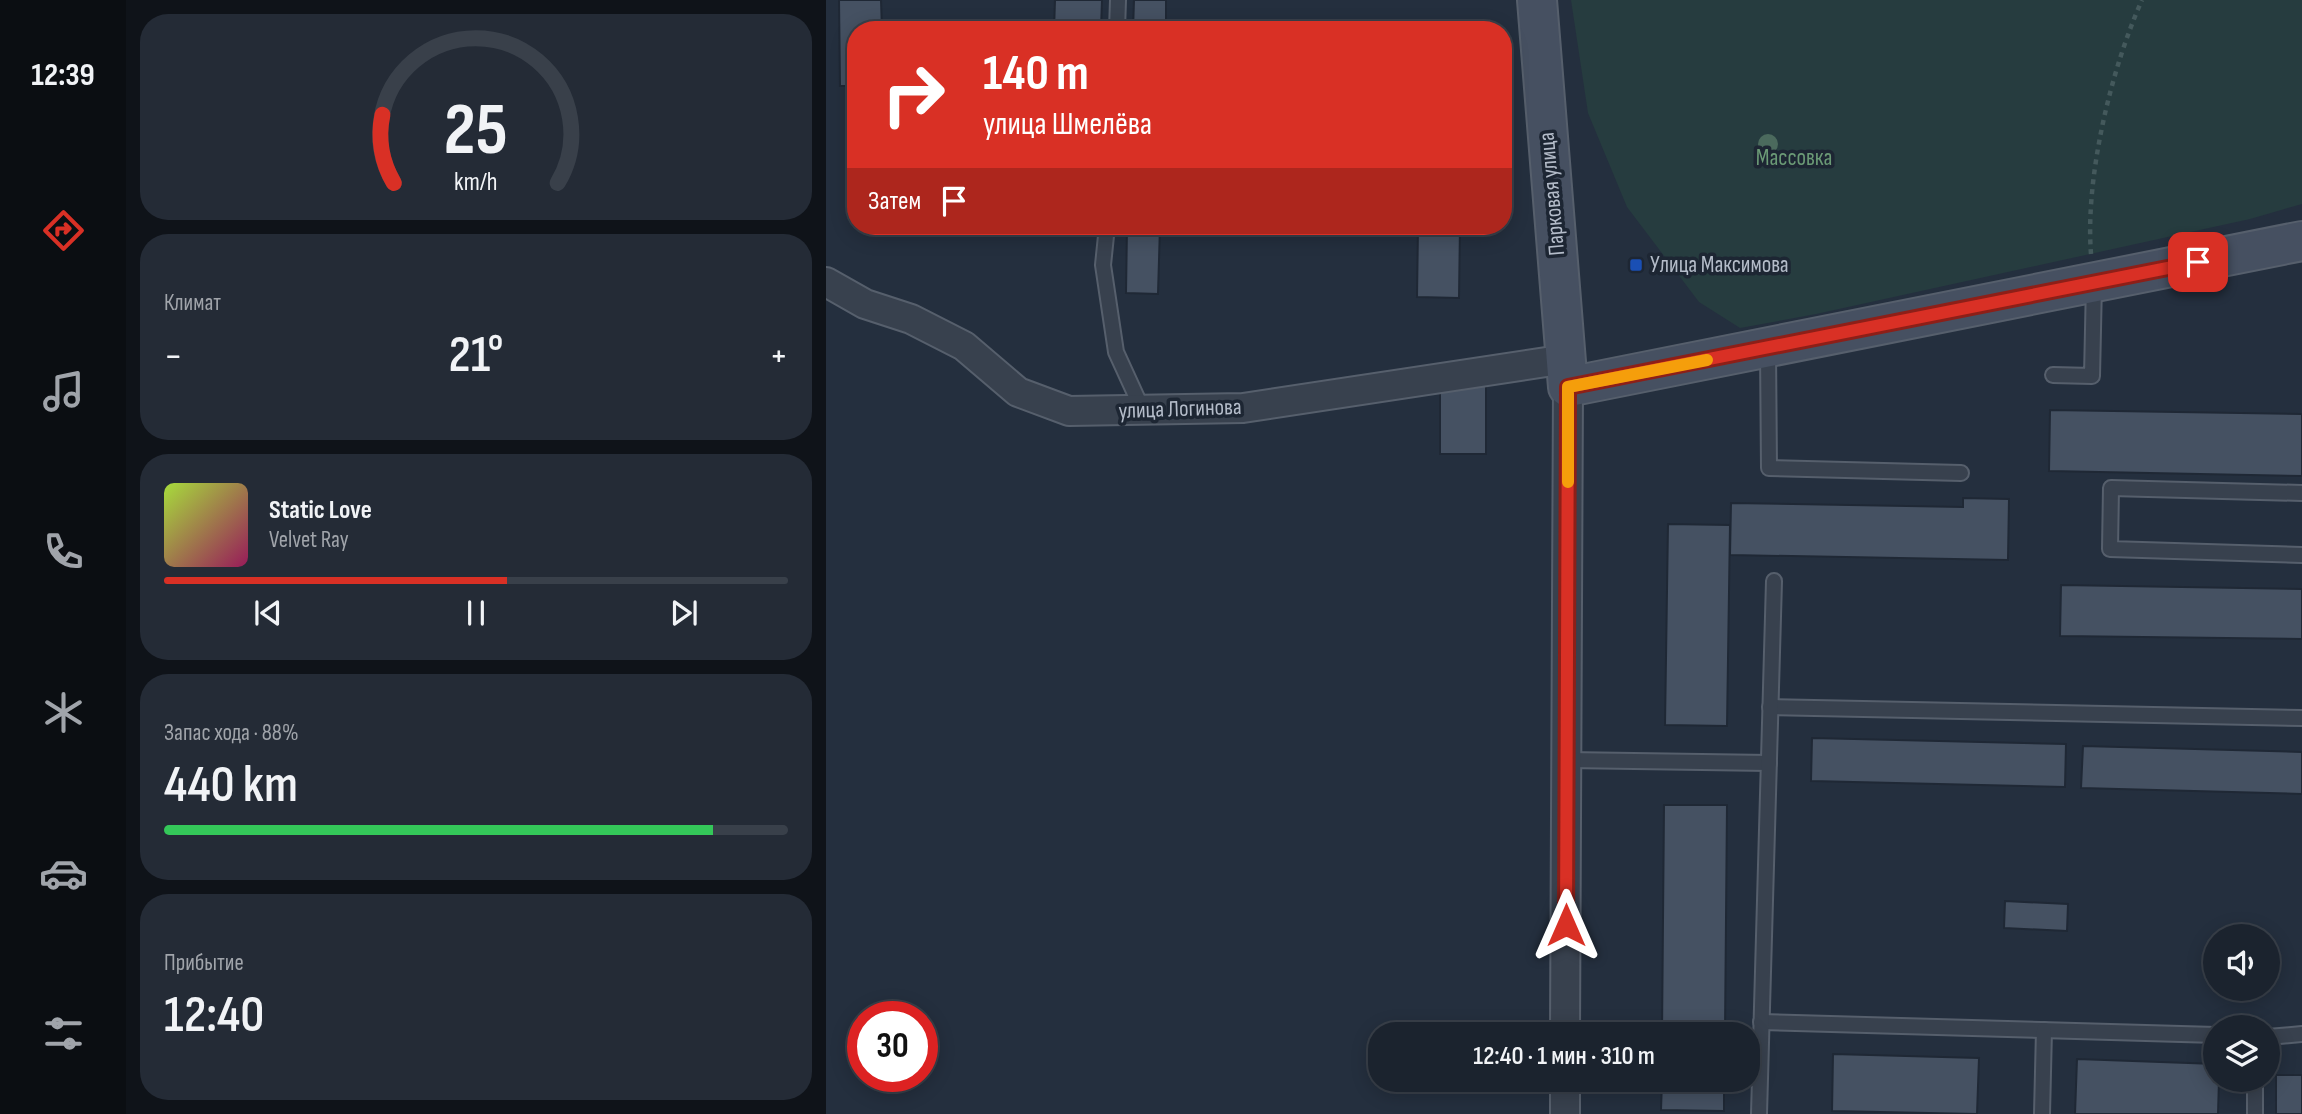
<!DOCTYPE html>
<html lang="ru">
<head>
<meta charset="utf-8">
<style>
  body { margin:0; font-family:"Sofia Sans Condensed",sans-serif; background:#242b36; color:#f1f3f6; height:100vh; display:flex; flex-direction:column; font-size:26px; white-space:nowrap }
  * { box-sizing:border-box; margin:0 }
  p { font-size:23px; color:#a0a4aa }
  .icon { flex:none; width:38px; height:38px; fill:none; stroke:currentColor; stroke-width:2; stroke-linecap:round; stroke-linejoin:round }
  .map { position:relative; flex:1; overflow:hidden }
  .panel { display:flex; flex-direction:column; gap:14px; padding:14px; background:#0f1319; width:700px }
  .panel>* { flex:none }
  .hud { position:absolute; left:21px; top:21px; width:665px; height:214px; border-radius:28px; box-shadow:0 4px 18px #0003,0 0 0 2px #39404a; background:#d93025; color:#fff; overflow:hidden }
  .tools { position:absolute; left:1377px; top:924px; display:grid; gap:14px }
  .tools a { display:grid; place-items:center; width:77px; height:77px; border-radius:50%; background:#1b232e; box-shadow:0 4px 18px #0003,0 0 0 2px #39404a; font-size:35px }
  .speed { position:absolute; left:21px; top:1001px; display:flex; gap:14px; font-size:35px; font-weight:700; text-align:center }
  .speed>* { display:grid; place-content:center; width:91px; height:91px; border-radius:50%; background:#1b232e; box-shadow:0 4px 18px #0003,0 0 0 2px #39404a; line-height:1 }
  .speed .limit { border:10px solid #d22; background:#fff; color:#111 }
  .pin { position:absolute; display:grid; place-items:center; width:60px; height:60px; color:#fff; margin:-30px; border-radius:14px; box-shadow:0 4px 10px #0006 }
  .me { position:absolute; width:77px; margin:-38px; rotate:0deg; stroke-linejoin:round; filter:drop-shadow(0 0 5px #0008) }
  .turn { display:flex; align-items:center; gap:24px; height:147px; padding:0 21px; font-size:32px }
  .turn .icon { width:91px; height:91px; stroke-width:2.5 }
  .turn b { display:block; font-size:49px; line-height:60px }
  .then { display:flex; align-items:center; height:66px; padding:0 21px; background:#0003; gap:14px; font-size:26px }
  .big { font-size:52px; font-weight:600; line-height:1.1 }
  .panel .widget { flex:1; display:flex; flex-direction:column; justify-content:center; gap:10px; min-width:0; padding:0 24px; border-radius:28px; background:#242b36 }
  .panel .dial { align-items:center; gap:0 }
  .dial svg { height:182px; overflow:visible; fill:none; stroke:#39404a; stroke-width:7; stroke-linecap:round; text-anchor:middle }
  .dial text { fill:#f1f3f6; stroke:none }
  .song { display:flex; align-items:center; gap:21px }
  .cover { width:84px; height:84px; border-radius:10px; background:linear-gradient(135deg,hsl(80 70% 55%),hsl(330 70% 35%)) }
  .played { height:7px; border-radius:4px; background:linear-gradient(90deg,#d93025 55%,#39404a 55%) }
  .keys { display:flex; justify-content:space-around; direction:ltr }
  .heat { display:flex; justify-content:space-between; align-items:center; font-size:38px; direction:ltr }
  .charge { height:10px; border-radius:5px; background:linear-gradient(90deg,#34c759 88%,#39404a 0) }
  .trip { position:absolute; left:542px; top:1022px; width:392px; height:70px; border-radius:28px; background:#1b232e; box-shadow:0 4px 18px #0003,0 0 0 2px #39404a; font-weight:600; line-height:70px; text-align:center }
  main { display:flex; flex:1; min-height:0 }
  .tabs { display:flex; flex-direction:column; width:126px; justify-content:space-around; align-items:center; background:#0b0e12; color:#a0a4aa }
  .tabs .icon { width:49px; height:49px }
  .tabs .active { color:#d93025 }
  .tabs b { font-size:32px; color:#f1f3f6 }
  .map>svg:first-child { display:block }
  .green { fill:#263c3f }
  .building { fill:#455162; stroke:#1f2835; stroke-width:2 }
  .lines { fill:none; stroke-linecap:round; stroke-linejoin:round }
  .lane-casing { stroke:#565f6c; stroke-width:18 }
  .street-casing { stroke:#565f6c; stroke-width:32 }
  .secondary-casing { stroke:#565f6c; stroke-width:42 }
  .path { stroke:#44595c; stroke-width:4.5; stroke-dasharray:5 5; stroke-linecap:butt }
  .lane { stroke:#38414e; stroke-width:14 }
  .street { stroke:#38414e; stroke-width:28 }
  .secondary { stroke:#465061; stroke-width:38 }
  .tree { fill:#4b6a5d }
  .route-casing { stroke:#8d1f18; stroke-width:18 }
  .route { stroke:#d93025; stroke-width:12 }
  .slow { stroke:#f59e0b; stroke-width:12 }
  .transit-dot { fill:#1a4fb4; stroke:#1d2633; stroke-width:2.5 }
  .labels { text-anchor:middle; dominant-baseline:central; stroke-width:7; stroke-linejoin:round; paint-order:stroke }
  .park-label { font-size:23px; fill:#6b9a76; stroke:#1d2633 }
  .street-label { font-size:23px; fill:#b4bcc9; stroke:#1d2633 }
  .poi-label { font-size:23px; fill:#b4bcc9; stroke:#1d2633; text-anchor:start }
</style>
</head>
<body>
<main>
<nav class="tabs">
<b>12:39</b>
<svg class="icon active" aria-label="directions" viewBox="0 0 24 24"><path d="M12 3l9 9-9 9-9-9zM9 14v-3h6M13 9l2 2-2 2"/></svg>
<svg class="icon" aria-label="music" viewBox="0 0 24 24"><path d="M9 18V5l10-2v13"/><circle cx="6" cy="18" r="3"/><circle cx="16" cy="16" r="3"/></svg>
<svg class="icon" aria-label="phone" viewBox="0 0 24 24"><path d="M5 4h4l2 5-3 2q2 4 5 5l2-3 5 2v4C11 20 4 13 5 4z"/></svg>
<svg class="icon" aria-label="climate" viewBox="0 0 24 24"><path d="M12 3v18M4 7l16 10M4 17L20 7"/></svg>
<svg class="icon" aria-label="car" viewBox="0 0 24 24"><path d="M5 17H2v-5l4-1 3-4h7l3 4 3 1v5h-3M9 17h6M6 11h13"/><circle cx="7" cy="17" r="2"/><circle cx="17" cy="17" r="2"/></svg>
<svg class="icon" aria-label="filters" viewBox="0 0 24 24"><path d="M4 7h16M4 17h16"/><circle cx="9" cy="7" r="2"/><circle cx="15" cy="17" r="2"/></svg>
</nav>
<section class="panel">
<div class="widget dial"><svg viewBox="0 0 100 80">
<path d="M14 69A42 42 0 1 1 86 69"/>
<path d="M14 69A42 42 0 0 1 9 39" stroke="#d93025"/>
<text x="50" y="56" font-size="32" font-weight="700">25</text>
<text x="50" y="72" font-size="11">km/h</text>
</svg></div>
<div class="widget"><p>Климат</p>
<div class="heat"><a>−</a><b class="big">21°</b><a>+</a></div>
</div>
<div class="widget">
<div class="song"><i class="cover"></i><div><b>Static Love</b><p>Velvet Ray</p></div></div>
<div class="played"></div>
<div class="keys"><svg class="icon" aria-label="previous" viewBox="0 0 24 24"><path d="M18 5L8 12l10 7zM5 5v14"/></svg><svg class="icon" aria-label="pause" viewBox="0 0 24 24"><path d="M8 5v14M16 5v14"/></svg><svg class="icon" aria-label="next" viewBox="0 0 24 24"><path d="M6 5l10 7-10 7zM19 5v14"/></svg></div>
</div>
<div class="widget"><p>Запас хода · 88%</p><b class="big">440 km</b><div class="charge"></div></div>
<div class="widget"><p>Прибытие</p><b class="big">12:40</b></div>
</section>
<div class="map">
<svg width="1476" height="1114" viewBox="0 0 1476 1114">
  <rect width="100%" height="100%" fill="#242f3e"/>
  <polygon class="green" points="745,0 1476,0 1476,204 1424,219 990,314 914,328 873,302 801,207 762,113"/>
  <g class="building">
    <polygon points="13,0 55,0 56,30 30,30 30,86 14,86"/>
    <polygon points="229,0 276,0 275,30 228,30"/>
    <polygon points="308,0 340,0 340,30 307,30"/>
    <polygon points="301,226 334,226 332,294 300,293"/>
    <polygon points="592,226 634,226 633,298 591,297"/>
    <rect x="614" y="383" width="46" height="71"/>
    <polygon points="1224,410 1476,414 1476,476 1223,471"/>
    <polygon points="1137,498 1183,499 1182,560 904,555 905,503 1137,507"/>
    <polygon points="842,524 904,525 901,726 839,725"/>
    <polygon points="1235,585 1476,589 1476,639 1234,636"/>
    <polygon points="986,738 1240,744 1239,787 985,781"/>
    <polygon points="1257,746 1476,752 1476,794 1255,788"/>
    <polygon points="838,805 901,805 899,1034 836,1034"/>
    <polygon points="1179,901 1242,904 1241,931 1178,928"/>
    <polygon points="1007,1054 1153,1058 1151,1114 1006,1111"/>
    <polygon points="1251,1059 1390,1064 1390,1080 1393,1080 1392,1114 1249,1114"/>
    <rect x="1450" y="1075" width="26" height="39"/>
    <polygon points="836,1080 898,1080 898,1111 835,1110"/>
  </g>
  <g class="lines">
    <defs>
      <g id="lane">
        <polyline points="291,30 292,0"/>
        <polyline points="281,226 277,265 290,352 317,411"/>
        <polyline points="942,350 943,468 1135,473"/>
        <polyline points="1227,375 1266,376 1268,283"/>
        <polyline points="1476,493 1285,488 1284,549 1476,555"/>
        <polyline points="944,707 1476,718"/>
        <polyline points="741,760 943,763"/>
        <polyline points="935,1022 1390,1035"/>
        <polyline points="1442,1037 1476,1034"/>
        <polyline points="933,1114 948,581"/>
        <polyline points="1216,1114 1218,1030"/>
        <polyline points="1429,1114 1429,1080"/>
      </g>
      <g id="street">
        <polyline points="0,282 39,304 85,319 138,346 192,392 243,411 417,408 740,359"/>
        <polyline points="739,1034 742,387"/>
        <polyline points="739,1114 739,1080"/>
      </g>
      <polyline id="secondary" points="711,0 742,387 1476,241"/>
    </defs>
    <use href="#lane" class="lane-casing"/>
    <use href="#street" class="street-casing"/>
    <use href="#secondary" class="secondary-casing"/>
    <path class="path" d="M1265 254C1259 178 1285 69 1316 0"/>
    <use href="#lane" class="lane"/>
    <use href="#street" class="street"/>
    <use href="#secondary" class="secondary"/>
  </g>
  <circle class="tree" cx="942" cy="144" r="10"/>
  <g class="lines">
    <defs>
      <polyline id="route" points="740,925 742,387 1372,262"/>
    </defs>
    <use href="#route" class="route-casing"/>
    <use href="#route" class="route"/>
    <polyline class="slow" points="742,482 742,387 881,360"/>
  </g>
  <rect class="transit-dot" x="803" y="258" width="14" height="14" rx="3.5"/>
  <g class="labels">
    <g class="park-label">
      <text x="968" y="158">Массовка</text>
    </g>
    <g class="street-label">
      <text transform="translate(726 194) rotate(-95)">Парковая улица</text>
      <text transform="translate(354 409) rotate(-2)">улица Логинова</text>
    </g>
    <g class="poi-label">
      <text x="824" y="265">Улица Максимова</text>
    </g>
  </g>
</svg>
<div class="tools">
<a><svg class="icon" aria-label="sound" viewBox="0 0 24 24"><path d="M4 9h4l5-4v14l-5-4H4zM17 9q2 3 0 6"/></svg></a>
<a><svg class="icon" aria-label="layers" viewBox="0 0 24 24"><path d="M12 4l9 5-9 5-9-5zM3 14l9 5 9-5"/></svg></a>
</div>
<div class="speed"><div class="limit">30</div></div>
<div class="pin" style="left:1372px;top:262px;background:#d93025"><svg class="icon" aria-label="arrive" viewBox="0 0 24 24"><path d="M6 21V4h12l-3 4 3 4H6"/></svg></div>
<svg class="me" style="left:740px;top:925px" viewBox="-20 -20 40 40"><path d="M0-17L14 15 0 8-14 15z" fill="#d93025" stroke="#fff" stroke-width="4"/></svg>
<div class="trip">12:40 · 1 мин · 310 m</div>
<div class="hud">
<div class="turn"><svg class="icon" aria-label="right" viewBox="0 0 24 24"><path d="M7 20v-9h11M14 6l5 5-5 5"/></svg><div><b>140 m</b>улица Шмелёва</div></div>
<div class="then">Затем<svg class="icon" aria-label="arrive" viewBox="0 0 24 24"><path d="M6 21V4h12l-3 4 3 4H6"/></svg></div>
</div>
</div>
</main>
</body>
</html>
